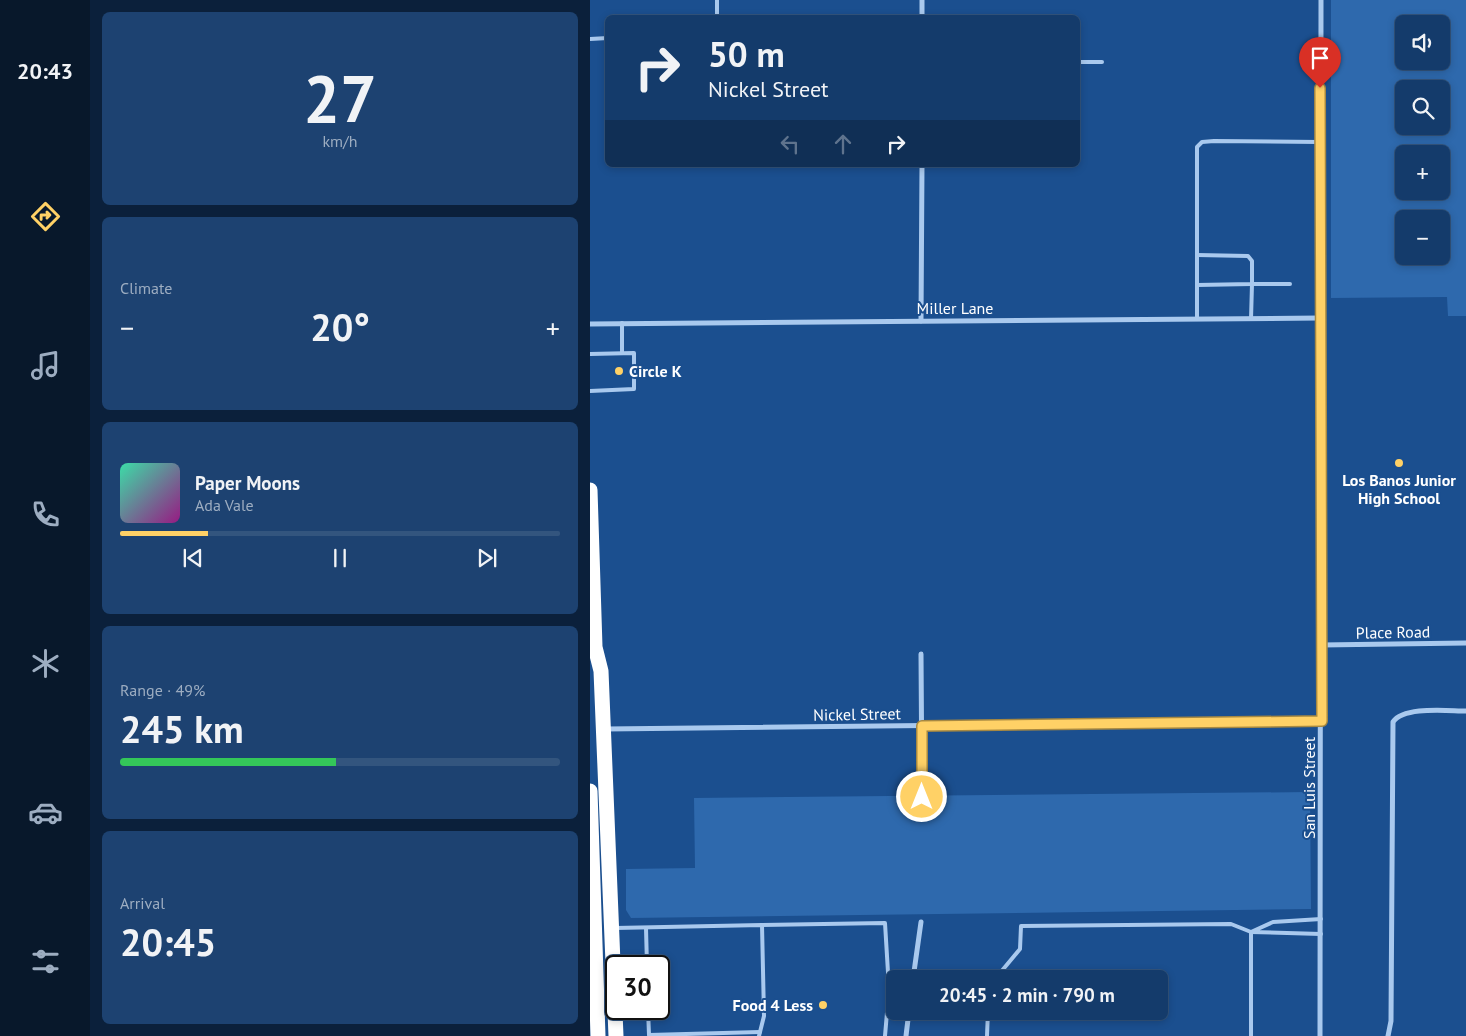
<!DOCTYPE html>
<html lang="en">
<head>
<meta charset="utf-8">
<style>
  body { margin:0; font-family:"PT Sans",sans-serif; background:#1d4271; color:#f1f3f6; height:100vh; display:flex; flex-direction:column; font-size:19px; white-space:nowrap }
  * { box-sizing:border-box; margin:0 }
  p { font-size:16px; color:#9dadc1 }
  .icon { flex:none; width:28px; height:28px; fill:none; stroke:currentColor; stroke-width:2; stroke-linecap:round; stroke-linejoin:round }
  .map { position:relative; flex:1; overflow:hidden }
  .side { display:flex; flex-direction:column; gap:12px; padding:12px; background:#0b203b; width:500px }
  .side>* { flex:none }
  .hud { position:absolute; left:15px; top:15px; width:475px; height:152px; border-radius:8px; box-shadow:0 2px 8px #0003,0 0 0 1px #33557e; background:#143b6b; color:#f1f3f6; overflow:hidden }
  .controls { position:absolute; left:805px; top:15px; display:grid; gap:10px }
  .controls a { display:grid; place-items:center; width:55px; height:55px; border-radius:8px; background:#143b6b; box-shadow:0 2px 8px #0003,0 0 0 1px #33557e; font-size:25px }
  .speed { position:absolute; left:15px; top:955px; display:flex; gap:10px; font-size:25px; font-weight:700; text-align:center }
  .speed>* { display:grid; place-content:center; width:65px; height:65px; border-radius:50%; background:#143b6b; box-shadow:0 2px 8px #0003,0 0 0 1px #33557e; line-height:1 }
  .speed .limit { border:2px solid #111; border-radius:8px; background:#fff; color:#111 }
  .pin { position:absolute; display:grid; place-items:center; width:42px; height:42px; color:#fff; margin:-51px -21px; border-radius:50% 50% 50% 0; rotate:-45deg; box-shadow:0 0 5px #0007 }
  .pin .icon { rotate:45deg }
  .me { position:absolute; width:55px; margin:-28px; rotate:0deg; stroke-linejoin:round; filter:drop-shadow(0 0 4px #0008) }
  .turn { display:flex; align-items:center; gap:18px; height:105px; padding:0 20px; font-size:22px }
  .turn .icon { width:65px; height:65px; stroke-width:2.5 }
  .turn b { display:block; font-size:35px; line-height:42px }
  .lanes { display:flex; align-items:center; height:48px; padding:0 20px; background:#0003; justify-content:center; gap:25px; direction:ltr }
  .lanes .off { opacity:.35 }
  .big { font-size:38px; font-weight:800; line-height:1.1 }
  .side .widget { flex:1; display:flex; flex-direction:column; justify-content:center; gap:8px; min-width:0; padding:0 18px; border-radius:8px; background:#1d4271 }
  .side .dial { align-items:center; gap:0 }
  .dial b { font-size:65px; line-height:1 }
  .song { display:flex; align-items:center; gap:15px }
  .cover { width:60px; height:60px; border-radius:8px; background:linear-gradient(135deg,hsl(160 70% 55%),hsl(310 70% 35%)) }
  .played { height:5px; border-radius:2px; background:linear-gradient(90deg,#ffd166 20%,#33557e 20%) }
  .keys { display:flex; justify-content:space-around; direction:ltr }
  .heat { display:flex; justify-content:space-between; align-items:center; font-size:28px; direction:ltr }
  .charge { height:8px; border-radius:4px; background:linear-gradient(90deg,#34c759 49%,#33557e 0) }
  .trip { position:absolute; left:296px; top:970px; width:282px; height:50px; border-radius:8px; background:#143b6b; box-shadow:0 2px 8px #0003,0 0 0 1px #33557e; font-weight:800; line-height:50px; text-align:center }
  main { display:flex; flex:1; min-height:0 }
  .dock { display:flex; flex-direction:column; width:90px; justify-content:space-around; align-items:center; background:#08182b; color:#9dadc1 }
  .dock .icon { width:35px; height:35px }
  .dock .active { color:#ffd166 }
  .dock b { font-size:22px; color:#f1f3f6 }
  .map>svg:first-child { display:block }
  .green { fill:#2e69ad; fill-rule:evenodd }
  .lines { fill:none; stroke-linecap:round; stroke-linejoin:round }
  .lane { stroke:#a9c9ee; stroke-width:4 }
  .street { stroke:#a9c9ee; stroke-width:5 }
  .highway { stroke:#fff; stroke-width:15 }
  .route-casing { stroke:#a68842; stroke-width:12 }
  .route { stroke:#ffd166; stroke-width:9 }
  .poi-dot { fill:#ffd166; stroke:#1b4f8f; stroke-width:2 }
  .labels { text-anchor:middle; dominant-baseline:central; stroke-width:4; stroke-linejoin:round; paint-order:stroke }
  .street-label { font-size:16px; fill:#fff; stroke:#1b4f8f }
  .poi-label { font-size:16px; font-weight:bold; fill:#fff; stroke:#1b4f8f; text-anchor:start }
</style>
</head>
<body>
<main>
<nav class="dock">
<b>20:43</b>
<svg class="icon active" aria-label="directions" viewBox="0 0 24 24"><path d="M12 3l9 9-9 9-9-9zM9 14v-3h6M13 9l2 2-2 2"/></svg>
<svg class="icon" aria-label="music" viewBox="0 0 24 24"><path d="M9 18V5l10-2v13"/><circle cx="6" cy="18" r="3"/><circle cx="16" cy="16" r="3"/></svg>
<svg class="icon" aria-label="phone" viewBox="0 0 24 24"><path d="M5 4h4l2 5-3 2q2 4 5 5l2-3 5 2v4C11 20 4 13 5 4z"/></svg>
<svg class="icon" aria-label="climate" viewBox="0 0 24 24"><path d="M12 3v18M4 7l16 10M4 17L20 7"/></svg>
<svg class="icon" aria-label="car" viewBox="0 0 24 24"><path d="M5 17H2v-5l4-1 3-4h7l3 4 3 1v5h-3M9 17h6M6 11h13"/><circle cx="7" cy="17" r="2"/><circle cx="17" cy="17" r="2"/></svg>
<svg class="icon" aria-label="filters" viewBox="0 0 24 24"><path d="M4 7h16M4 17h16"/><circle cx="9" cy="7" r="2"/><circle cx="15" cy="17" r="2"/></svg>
</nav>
<section class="side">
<div class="widget dial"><b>27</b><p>km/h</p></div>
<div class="widget"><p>Climate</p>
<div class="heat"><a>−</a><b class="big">20°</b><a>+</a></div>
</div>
<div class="widget">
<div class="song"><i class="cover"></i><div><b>Paper Moons</b><p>Ada Vale</p></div></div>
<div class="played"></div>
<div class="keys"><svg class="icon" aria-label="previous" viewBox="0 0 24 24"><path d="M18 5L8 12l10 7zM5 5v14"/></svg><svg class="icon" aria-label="pause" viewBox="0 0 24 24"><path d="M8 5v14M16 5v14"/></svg><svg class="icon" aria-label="next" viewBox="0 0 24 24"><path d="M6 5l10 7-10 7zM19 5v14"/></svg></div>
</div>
<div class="widget"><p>Range · 49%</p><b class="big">245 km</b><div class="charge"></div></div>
<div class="widget"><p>Arrival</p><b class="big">20:45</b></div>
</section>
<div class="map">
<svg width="876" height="1036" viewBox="0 0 876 1036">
  <rect width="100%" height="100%" fill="#1b4f8f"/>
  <g class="green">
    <path d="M741 0H876V316H858L857 297 741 298ZM814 24H851V61H814ZM814 89H851V126H814ZM814 154H851V191H814ZM814 219H851V256H814Z"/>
    <polygon points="720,792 721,909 41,918 36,910 36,869 105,868 104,798"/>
  </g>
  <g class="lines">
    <g class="lane">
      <polyline points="127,0 127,18"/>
      <polyline points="0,39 18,38"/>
      <polyline points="488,62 512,62"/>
      <polyline points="607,255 658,256 662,261 662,284 607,285"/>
      <polyline points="607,319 607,147 612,142 624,141 730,142"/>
      <polyline points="661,319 662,284 700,284"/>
      <polyline points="32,323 32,353"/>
      <polyline points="0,354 44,353 44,389 0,391"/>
      <polyline points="172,925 295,923 299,989 295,1036"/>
      <polyline points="25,928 172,925 174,1016 169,1036"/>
      <polyline points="56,928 57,966"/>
      <polyline points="731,934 661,932 683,922 731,919"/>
      <polyline points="405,979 430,949 431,926 641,924 661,932 661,1036"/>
      <polyline points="58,1009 59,1035 170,1032"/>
      <polyline points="397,1036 398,1011"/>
    </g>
    <g class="street">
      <polyline points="332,18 332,0"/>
      <polyline points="331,321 332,165"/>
      <polyline points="0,324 730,318"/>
      <polyline points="731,645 876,643"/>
      <polyline points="331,654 332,797"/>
      <polyline points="16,729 731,721"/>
      <polyline points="323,979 331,922"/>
      <polyline points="316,1036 319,1011"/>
      <polyline points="730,1036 731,0"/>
      <path d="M798 1036 801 1021 803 722C814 706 857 711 876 711"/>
    </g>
    <g class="highway">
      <polyline points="0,490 5,647 11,671 26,1036"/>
      <polyline points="0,791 8,1036"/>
    </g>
  </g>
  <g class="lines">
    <defs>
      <polyline id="route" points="332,797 332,726 732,721 730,88"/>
    </defs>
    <use href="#route" class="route-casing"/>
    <use href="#route" class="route"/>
  </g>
  <g class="poi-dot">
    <circle cx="29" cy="371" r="5"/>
    <circle cx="809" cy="463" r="5"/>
    <circle cx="233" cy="1005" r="5"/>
  </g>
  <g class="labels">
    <g class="street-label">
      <text x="365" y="308">Miller Lane</text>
      <text transform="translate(803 632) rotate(-1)">Place Road</text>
      <text transform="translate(267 714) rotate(-1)">Nickel Street</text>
      <text transform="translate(719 788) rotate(-90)">San Luis Street</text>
    </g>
    <g class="poi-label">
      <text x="39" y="371">Circle K</text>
      <text x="809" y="480" text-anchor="middle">Los Banos Junior<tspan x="809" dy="18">High School</tspan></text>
      <text x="223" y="1005" text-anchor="end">Food 4 Less</text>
    </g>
  </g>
</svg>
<div class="controls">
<a><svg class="icon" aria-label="sound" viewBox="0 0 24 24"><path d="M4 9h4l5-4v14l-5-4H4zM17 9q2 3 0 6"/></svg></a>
<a><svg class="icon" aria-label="search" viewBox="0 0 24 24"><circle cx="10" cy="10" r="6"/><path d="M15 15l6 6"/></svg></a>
<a>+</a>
<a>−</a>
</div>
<div class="speed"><div class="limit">30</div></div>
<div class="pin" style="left:730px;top:88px;background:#d93025"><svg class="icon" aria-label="arrive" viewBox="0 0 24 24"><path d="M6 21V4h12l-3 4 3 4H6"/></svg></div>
<svg class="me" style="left:332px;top:797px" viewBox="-20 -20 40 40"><circle r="17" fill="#ffd166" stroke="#fff" stroke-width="3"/><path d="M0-11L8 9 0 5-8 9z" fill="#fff"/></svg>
<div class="trip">20:45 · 2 min · 790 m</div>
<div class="hud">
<div class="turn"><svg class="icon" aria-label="right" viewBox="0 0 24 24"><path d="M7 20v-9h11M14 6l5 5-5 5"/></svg><div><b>50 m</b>Nickel Street</div></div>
<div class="lanes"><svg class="icon off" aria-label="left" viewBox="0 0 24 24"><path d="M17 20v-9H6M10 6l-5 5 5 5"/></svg><svg class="icon off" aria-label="ahead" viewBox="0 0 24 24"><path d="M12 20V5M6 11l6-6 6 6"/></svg><svg class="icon" aria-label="right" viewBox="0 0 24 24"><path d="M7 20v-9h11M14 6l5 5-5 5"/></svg></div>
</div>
</div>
</main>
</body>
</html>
